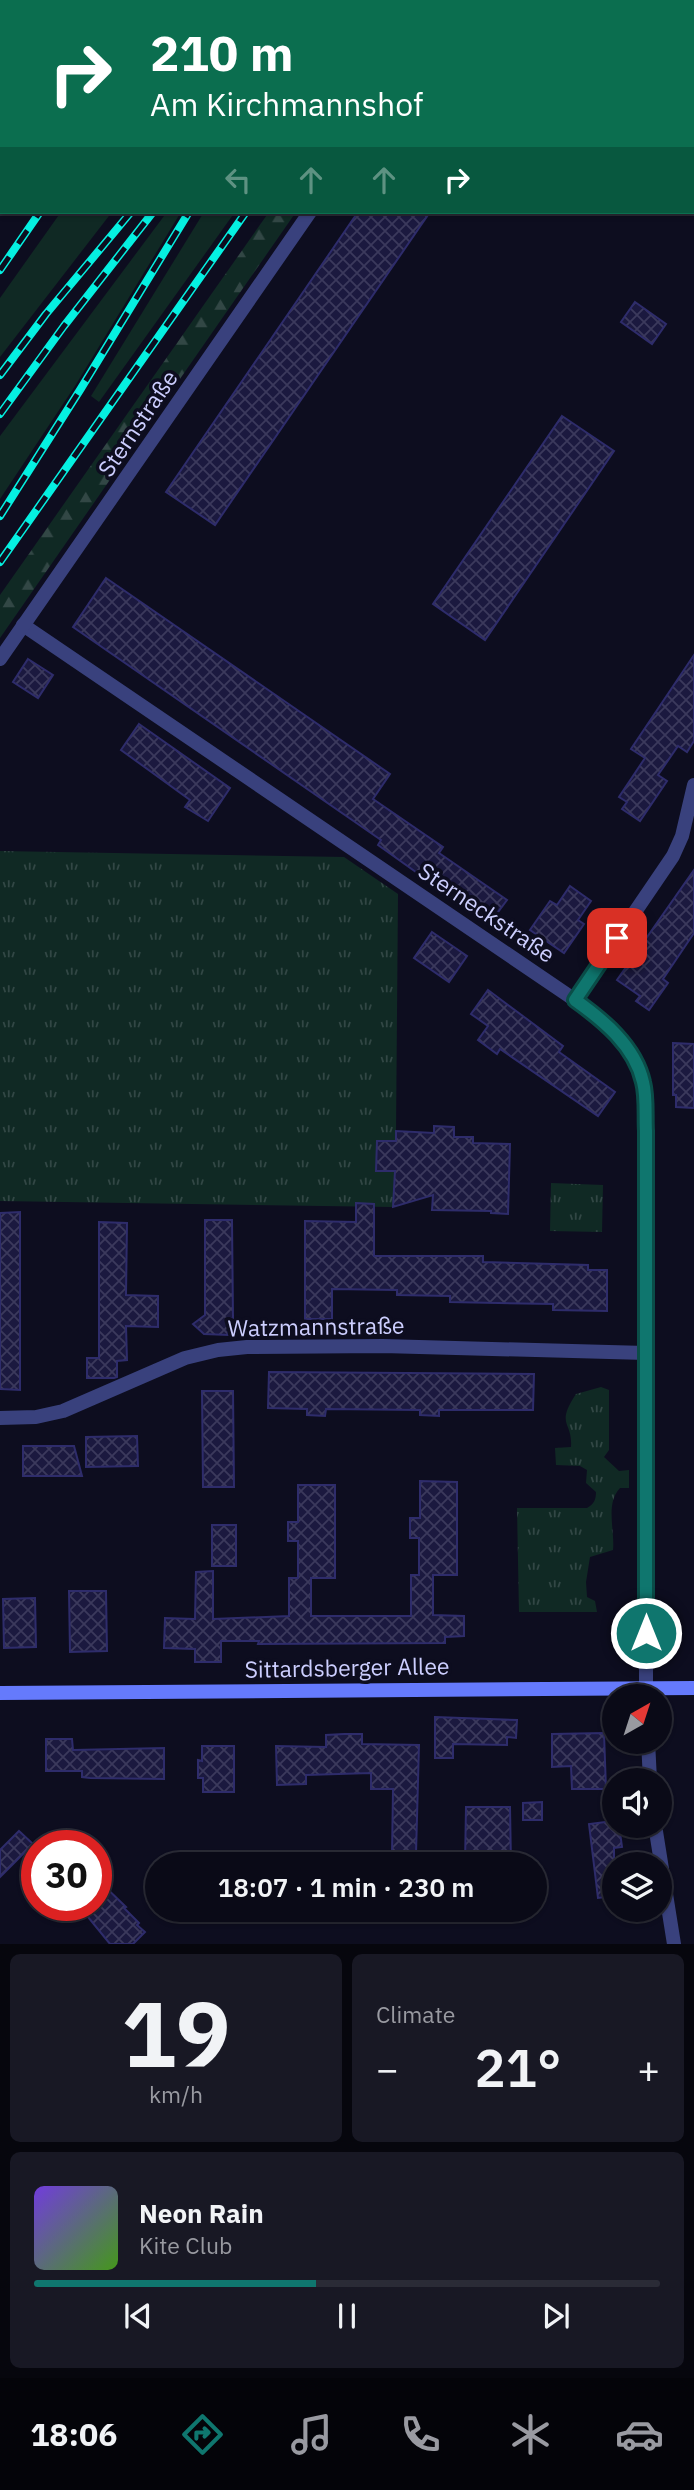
<!DOCTYPE html>
<html lang="en">
<head>
<meta charset="utf-8">
<style>
  body { margin:0; font-family:"IBM Plex Sans",sans-serif; background:#181824; color:#f1f3f6; height:100vh; display:flex; flex-direction:column; font-size:26px; white-space:nowrap }
  * { box-sizing:border-box; margin:0 }
  p { font-size:23px; color:#999aa1 }
  .icon { flex:none; width:38px; height:38px; fill:none; stroke:currentColor; stroke-width:2; stroke-linecap:round; stroke-linejoin:round }
  .map { position:relative; height:1944px; overflow:hidden }
  .side { display:flex; flex-direction:column; gap:10px; padding:10px; background:#06060d; flex:1 }
  .side>* { flex:none }
  .hud { position:absolute; left:0px; top:0px; width:695px; height:214px; box-shadow:0 2px 5px #0004,0 0 0 2px #2a2b36; background:#0b6e4f; color:#fff; overflow:hidden }
  .needle { width:46px; rotate:39deg }
  .tools { position:absolute; left:602px; top:1684px; display:grid; gap:14px }
  .tools a { display:grid; place-items:center; width:70px; height:70px; border-radius:50%; background:#0a0a17; box-shadow:0 2px 5px #0004,0 0 0 2px #2a2b36; font-size:35px }
  .speed { position:absolute; left:21px; top:1830px; display:flex; gap:14px; font-size:35px; font-weight:700; text-align:center }
  .speed>* { display:grid; place-content:center; width:91px; height:91px; border-radius:50%; background:#0a0a17; box-shadow:0 2px 5px #0004,0 0 0 2px #2a2b36; line-height:1 }
  .speed .limit { border:10px solid #d22; background:#fff; color:#111 }
  .pin { position:absolute; display:grid; place-items:center; width:60px; height:60px; color:#fff; margin:-30px; border-radius:14px; box-shadow:0 4px 10px #0006 }
  .me { position:absolute; width:77px; margin:-38px; rotate:0deg; stroke-linejoin:round; filter:drop-shadow(0 0 5px #0008) }
  .turn { display:flex; align-items:center; gap:24px; height:147px; padding:0 35px; font-size:32px }
  .turn .icon { width:91px; height:91px; stroke-width:2.5 }
  .turn b { display:block; font-size:49px; line-height:60px }
  .lanes { display:flex; align-items:center; height:66px; padding:0 35px; background:#0003; justify-content:center; gap:35px; direction:ltr }
  .lanes .off { opacity:.35 }
  .big { font-size:52px; font-weight:600; line-height:1.1 }
  .side .widget { flex:1; display:flex; flex-direction:column; justify-content:center; gap:10px; min-width:0; padding:0 24px; border-radius:10px; background:#181824 }
  .side .dial { align-items:center; gap:0 }
  .dial b { font-size:91px; line-height:1 }
  .song { display:flex; align-items:center; gap:21px }
  .cover { width:84px; height:84px; border-radius:10px; background:linear-gradient(135deg,hsl(260 70% 55%),hsl(100 70% 35%)) }
  .played { height:7px; border-radius:4px; background:linear-gradient(90deg,#0f766e 45%,#2a2b36 45%) }
  .keys { display:flex; justify-content:space-around; direction:ltr }
  .heat { display:flex; justify-content:space-between; align-items:center; font-size:38px; direction:ltr }
  .side .tiles { flex:1; display:grid; gap:10px; grid-template-columns:1fr 1fr }
  .widget:last-child { grid-column:span 2 }
  .trip { position:absolute; left:145px; top:1852px; width:402px; height:70px; border-radius:35px; background:#0a0a17; box-shadow:0 2px 5px #0004,0 0 0 2px #2a2b36; font-weight:600; line-height:70px; text-align:center }
  .tabs { display:flex; height:112px; justify-content:space-around; align-items:center; background:#040409; color:#999aa1 }
  .tabs .icon { width:49px; height:49px }
  .tabs .on { color:#0f766e }
  .tabs b { font-size:32px; color:#f1f3f6 }
  .map>svg:first-child { display:block }
  .green { fill:#102924 }
  .forest { fill:url(#forest-firs) }
  .park { fill:url(#park-tufts) }
  .building { fill:url(#building-cross-hatch); stroke:#2e2c6b; stroke-width:2 }
  .lines { fill:none; stroke-linecap:round; stroke-linejoin:round }
  .minor { stroke:#39417d; stroke-width:14 }
  .tertiary { stroke:#39417d; stroke-width:14 }
  .secondary { stroke:#657afc; stroke-width:14 }
  .motorway { stroke:#fb49bb; stroke-width:21 }
  .rail-casing { stroke:#05f0e1; stroke-width:8 }
  .rail { stroke:#0d0d1f; stroke-width:5; stroke-dasharray:16; stroke-linecap:butt }
  .route-casing { stroke:#0a4d48; stroke-width:18 }
  .route { stroke:#0f766e; stroke-width:12 }
  .labels { text-anchor:middle; dominant-baseline:central; stroke-width:7; stroke-linejoin:round; paint-order:stroke }
  .street-label { font-size:23px; fill:#cccefe; stroke:#0d0d1f }
</style>
</head>
<body>
<div class="map">
<svg width="694" height="1944" viewBox="0 0 694 1944">
  <defs>
    <pattern id="forest-firs" width="22" height="20" patternUnits="userSpaceOnUse" patternTransform="scale(1.75)"><rect width="22" height="20" fill="#102924"/><path d="M5 1l3.5 6h-7zM16 11l3.5 6h-7z" fill="#324745"/></pattern>
    <pattern id="park-tufts" width="24" height="20" patternUnits="userSpaceOnUse" patternTransform="scale(1.75)"><rect width="24" height="20" fill="#102924"/><path d="M3 7l-1-3M5 7V3M7 7l1-3M15 17l-1-3M17 17v-4M19 17l1-3" fill="none" stroke="#324745"/></pattern>
    <pattern id="building-cross-hatch" width="8" height="8" patternUnits="userSpaceOnUse" patternTransform="scale(1.75)"><rect width="8" height="8" fill="#1b193f"/><path d="M0 0l8 8M0 8l8-8" fill="none" stroke="#3b395c"/></pattern>
  </defs>
  <rect width="100%" height="100%" fill="#0d0d1f"/>
  <g class="green">
    <polygon points="61,212 112,212 0,357 0,298"/>
    <polygon points="167,212 181,212 75,386 0,499 0,436"/>
    <polygon points="204,212 235,212 99,402 91,396"/>
  </g>
  <polygon class="forest" points="269,212 296,212 0,638 0,595"/>
  <g class="park">
    <polygon points="0,851 344,857 398,894 396,1131 393,1207 0,1201"/>
    <polygon points="551,1183 603,1185 602,1232 550,1231"/>
    <path d="M601 1387 609 1390V1450L604 1457 619 1471 629 1470V1488H620C605 1504 615 1530 613 1550L590 1557 586 1582 587 1597 595 1601 597 1612H519L517 1508H587C594 1504 596 1500 596 1492L586 1483 587 1470 580 1466 556 1465 555 1448 571 1447C573 1421 555 1426 576 1394Z"/>
  </g>
  <g class="building">
    <polygon points="358,212 430,212 215,525 166,492"/>
    <polygon points="635,302 666,324 652,344 621,322"/>
    <polygon points="562,416 614,451 485,640 433,604"/>
    <polygon points="106,578 390,774 373,799 443,847 439,853 507,900 489,924 378,845 381,840 73,627"/>
    <polygon points="694,655 694,741 687,752 678,746 658,775 667,781 640,821 622,809 627,802 619,797 645,758 631,749"/>
    <polygon points="28,659 53,675 38,698 13,682"/>
    <polygon points="139,724 230,788 208,821 185,807 190,800 121,750"/>
    <polygon points="694,870 694,933 663,979 668,983 649,1010 636,1001 640,996 617,980"/>
    <polygon points="570,886 591,901 578,920 584,924 564,953 530,930 550,901 557,905"/>
    <polygon points="432,932 467,956 449,982 414,958"/>
    <polygon points="488,990 563,1046 559,1052 615,1092 598,1116 500,1049 497,1054 478,1040 488,1026 471,1014"/>
    <polygon points="673,1043 694,1044 694,1108 676,1107 676,1095 673,1095"/>
    <polygon points="434,1126 454,1127 454,1137 473,1137 473,1143 510,1144 508,1214 491,1213 491,1211 432,1210 433,1195 393,1207 395,1171 376,1171 377,1141 396,1141 396,1131 434,1133"/>
    <polygon points="356,1203 374,1204 374,1256 483,1256 483,1262 588,1265 588,1270 607,1270 607,1311 553,1310 553,1304 450,1302 450,1296 397,1295 397,1290 332,1289 332,1319 305,1319 305,1221 356,1222"/>
    <polygon points="20,1212 20,1390 0,1389 0,1213"/>
    <polygon points="205,1220 232,1220 233,1318 228,1318 228,1335 204,1334 193,1324 205,1315"/>
    <polygon points="99,1222 127,1223 126,1295 158,1296 158,1327 126,1326 127,1360 117,1361 117,1377 114,1378 87,1378 87,1358 99,1358"/>
    <polygon points="269,1372 534,1374 533,1410 439,1410 439,1416 420,1415 420,1410 326,1409 325,1416 307,1415 307,1409 268,1408"/>
    <polygon points="202,1391 233,1391 234,1487 203,1487"/>
    <polygon points="137,1436 138,1466 86,1467 86,1437"/>
    <polygon points="23,1446 74,1446 82,1476 23,1476"/>
    <polygon points="420,1481 457,1482 457,1575 433,1575 433,1615 464,1616 464,1636 445,1637 445,1643 258,1644 259,1641 221,1641 221,1662 195,1662 195,1649 164,1648 165,1618 195,1619 196,1572 213,1571 213,1619 289,1616 289,1578 298,1578 298,1541 288,1541 288,1522 298,1522 298,1485 335,1485 335,1578 311,1578 311,1616 411,1616 411,1575 419,1575 419,1538 410,1538 410,1518 420,1518"/>
    <rect x="212" y="1525" width="24" height="41"/>
    <polygon points="69,1591 106,1591 107,1651 70,1652"/>
    <polygon points="35,1598 36,1647 4,1648 3,1599"/>
    <polygon points="435,1717 517,1720 516,1738 507,1737 507,1745 453,1744 453,1758 435,1758"/>
    <polygon points="604,1733 606,1789 572,1789 571,1766 552,1767 552,1734"/>
    <polygon points="344,1734 362,1734 362,1744 419,1745 416,1854 392,1854 393,1789 371,1789 371,1773 306,1775 306,1784 277,1785 276,1746 326,1747 326,1735"/>
    <polygon points="46,1739 72,1739 73,1750 164,1748 164,1779 90,1778 82,1777 82,1771 46,1771"/>
    <polygon points="202,1746 234,1746 234,1792 203,1792 203,1778 198,1778 198,1760 202,1761"/>
    <polygon points="542,1802 542,1820 523,1820 523,1803"/>
    <polygon points="466,1807 510,1807 511,1864 465,1864"/>
    <polygon points="614,1821 614,1825 619,1825 622,1847 614,1848 614,1896 598,1898 589,1824"/>
    <polygon points="19,1831 33,1844 0,1877 0,1850"/>
    <polygon points="96,1878 126,1907 124,1908 139,1923 137,1925 145,1932 133,1944 110,1944 79,1906 96,1906"/>
  </g>
  <g class="lines">
    <g class="minor">
      <polyline points="455,2 457,0"/>
      <polyline points="23,625 575,1000 595,1014 625,1043 644,1082 646,1131 646,1696"/>
      <polyline points="0,659 310,212"/>
      <polyline points="575,1000 673,856 682,836 694,785"/>
      <polyline points="0,1418 36,1417 63,1411 185,1358 218,1350 247,1347 383,1346 646,1353"/>
      <polyline points="648,1741 650,1780"/>
      <polyline points="655,1825 674,1944"/>
    </g>
    <g class="tertiary">
      <polyline points="652,0 655,2"/>
      <polyline points="693,27 694,28"/>
    </g>
    <polyline class="secondary" points="0,1693 694,1688"/>
    <g class="motorway">
      <polyline points="57,2 59,0"/>
      <polyline points="118,2 119,0"/>
      <polyline points="0,85 2,82"/>
      <polyline points="0,172 2,169"/>
    </g>
    <defs>
      <g id="rail">
        <polyline points="188,2 189,0"/>
        <polyline points="304,2 305,0"/>
        <polyline points="321,2 322,0"/>
        <polyline points="395,2 396,0"/>
        <polyline points="0,270 40,212"/>
        <polyline points="0,375 46,314 131,212"/>
        <polyline points="0,414 64,326 153,212"/>
        <polyline points="0,516 80,390 189,212"/>
        <polyline points="0,562 246,212"/>
      </g>
    </defs>
    <use href="#rail" class="rail-casing"/>
    <use href="#rail" class="rail"/>
  </g>
  <g class="lines">
    <defs>
      <path id="route" d="M617 938 575 1000C603 1020 635 1046 643 1082 647 1097 645 1116 646 1131V1633"/>
    </defs>
    <use href="#route" class="route-casing"/>
    <use href="#route" class="route"/>
  </g>
  <g class="labels">
    <g class="street-label">
      <text transform="translate(137 423) rotate(-56)">Sternstraße</text>
      <text transform="translate(487 912) rotate(34)">Sterneckstraße</text>
      <text transform="translate(316 1326) rotate(-1)">Watzmannstraße</text>
      <text transform="translate(347 1667) rotate(-1)">Sittardsberger Allee</text>
    </g>
  </g>
</svg>
<div class="tools">
<a><svg class="needle" viewBox="-14 -14 28 28"><path d="M0-13l5 13h-10z" fill="#e53935"/><path d="M0 13l5-13h-10z" fill="#999aa1"/></svg></a>
<a><svg class="icon" aria-label="sound" viewBox="0 0 24 24"><path d="M4 9h4l5-4v14l-5-4H4zM17 9q2 3 0 6"/></svg></a>
<a><svg class="icon" aria-label="layers" viewBox="0 0 24 24"><path d="M12 4l9 5-9 5-9-5zM3 14l9 5 9-5"/></svg></a>
</div>
<div class="speed"><div class="limit">30</div></div>
<div class="pin" style="left:617px;top:938px;background:#d93025"><svg class="icon" aria-label="arrive" viewBox="0 0 24 24"><path d="M6 21V4h12l-3 4 3 4H6"/></svg></div>
<svg class="me" style="left:646px;top:1633px" viewBox="-20 -20 40 40"><circle r="17" fill="#0f766e" stroke="#fff" stroke-width="3"/><path d="M0-11L8 9 0 5-8 9z" fill="#fff"/></svg>
<div class="trip">18:07 · 1 min · 230 m</div>
<div class="hud">
<div class="turn"><svg class="icon" aria-label="right" viewBox="0 0 24 24"><path d="M7 20v-9h11M14 6l5 5-5 5"/></svg><div><b>210 m</b>Am Kirchmannshof</div></div>
<div class="lanes"><svg class="icon off" aria-label="left" viewBox="0 0 24 24"><path d="M17 20v-9H6M10 6l-5 5 5 5"/></svg><svg class="icon off" aria-label="ahead" viewBox="0 0 24 24"><path d="M12 20V5M6 11l6-6 6 6"/></svg><svg class="icon off" aria-label="ahead" viewBox="0 0 24 24"><path d="M12 20V5M6 11l6-6 6 6"/></svg><svg class="icon" aria-label="right" viewBox="0 0 24 24"><path d="M7 20v-9h11M14 6l5 5-5 5"/></svg></div>
</div>
</div>
<section class="side">
<div class="tiles">
<div class="widget dial"><b>19</b><p>km/h</p></div>
<div class="widget"><p>Climate</p>
<div class="heat"><a>−</a><b class="big">21°</b><a>+</a></div>
</div>
<div class="widget">
<div class="song"><i class="cover"></i><div><b>Neon Rain</b><p>Kite Club</p></div></div>
<div class="played"></div>
<div class="keys"><svg class="icon" aria-label="previous" viewBox="0 0 24 24"><path d="M18 5L8 12l10 7zM5 5v14"/></svg><svg class="icon" aria-label="pause" viewBox="0 0 24 24"><path d="M8 5v14M16 5v14"/></svg><svg class="icon" aria-label="next" viewBox="0 0 24 24"><path d="M6 5l10 7-10 7zM19 5v14"/></svg></div>
</div>
</div>
</section>
<nav class="tabs">
<b>18:06</b>
<svg class="icon on" aria-label="directions" viewBox="0 0 24 24"><path d="M12 3l9 9-9 9-9-9zM9 14v-3h6M13 9l2 2-2 2"/></svg>
<svg class="icon" aria-label="music" viewBox="0 0 24 24"><path d="M9 18V5l10-2v13"/><circle cx="6" cy="18" r="3"/><circle cx="16" cy="16" r="3"/></svg>
<svg class="icon" aria-label="phone" viewBox="0 0 24 24"><path d="M5 4h4l2 5-3 2q2 4 5 5l2-3 5 2v4C11 20 4 13 5 4z"/></svg>
<svg class="icon" aria-label="climate" viewBox="0 0 24 24"><path d="M12 3v18M4 7l16 10M4 17L20 7"/></svg>
<svg class="icon" aria-label="car" viewBox="0 0 24 24"><path d="M5 17H2v-5l4-1 3-4h7l3 4 3 1v5h-3M9 17h6M6 11h13"/><circle cx="7" cy="17" r="2"/><circle cx="17" cy="17" r="2"/></svg>
</nav>
</body>
</html>
